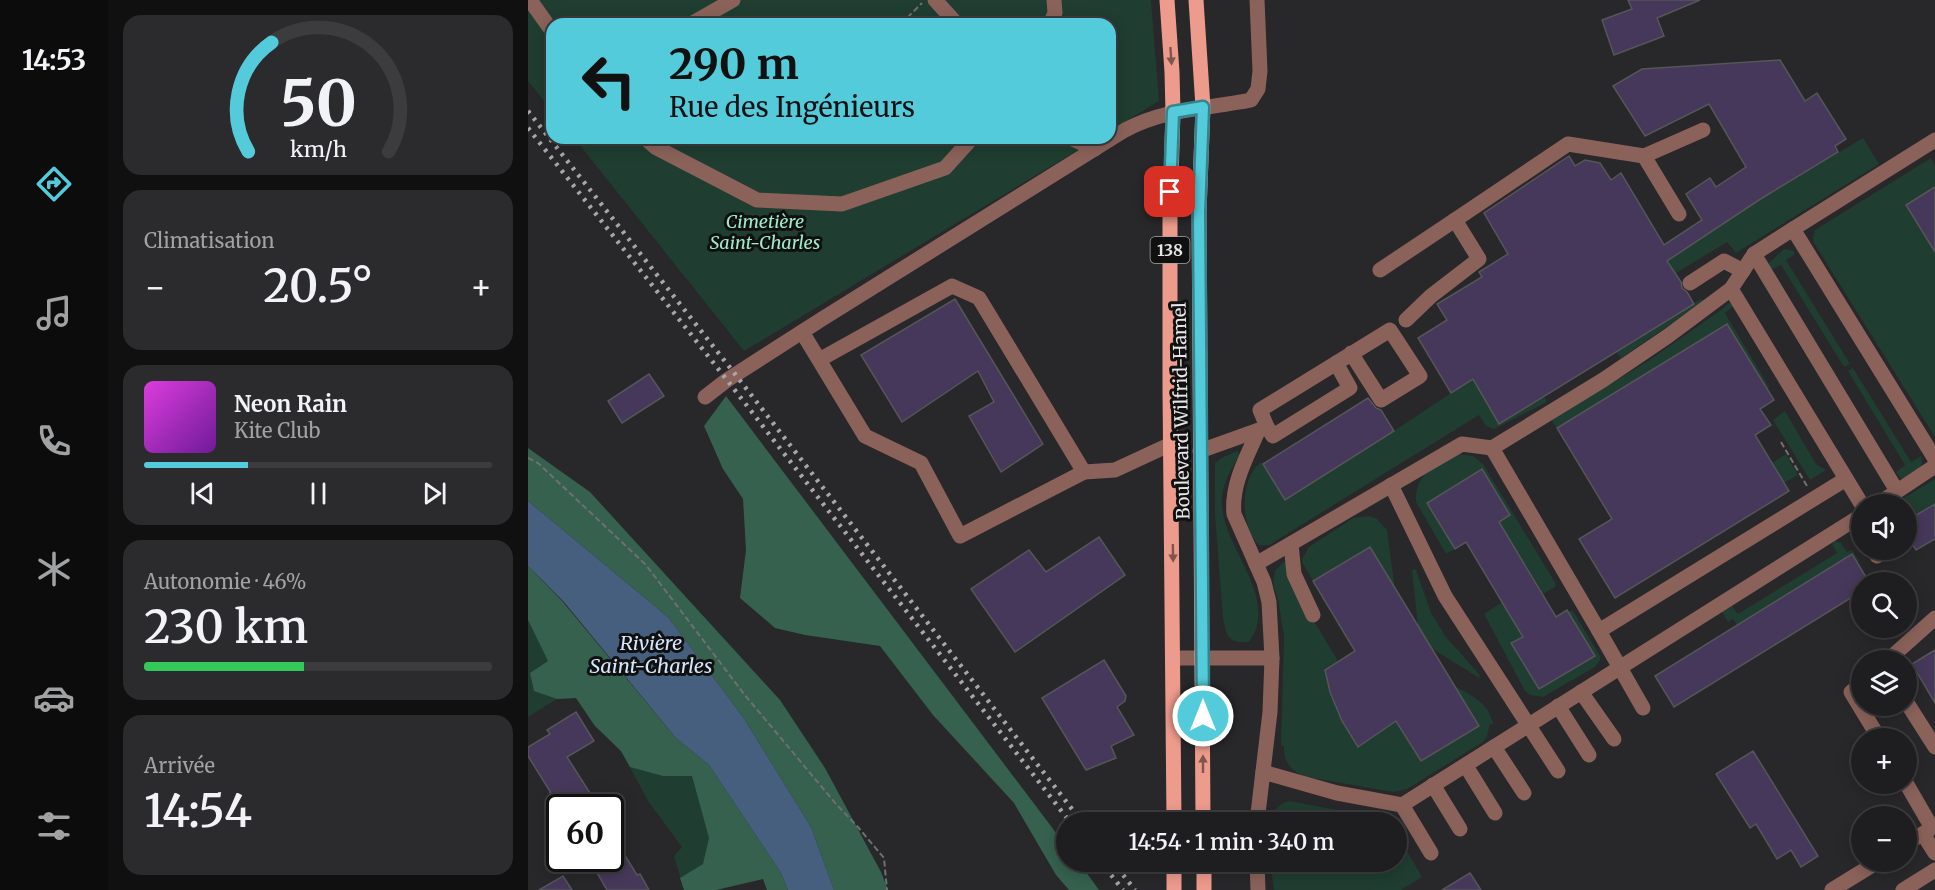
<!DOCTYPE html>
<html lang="fr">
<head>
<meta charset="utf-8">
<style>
  body { margin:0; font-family:Merriweather,serif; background:#2b2a2c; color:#f1f3f6; height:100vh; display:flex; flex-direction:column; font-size:22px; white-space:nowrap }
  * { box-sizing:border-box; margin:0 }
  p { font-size:20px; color:#a1a2a4 }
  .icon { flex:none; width:33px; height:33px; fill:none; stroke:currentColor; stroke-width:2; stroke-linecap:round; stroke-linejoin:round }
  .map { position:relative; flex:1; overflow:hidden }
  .drawer { display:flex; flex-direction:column; gap:15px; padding:15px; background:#101011; width:420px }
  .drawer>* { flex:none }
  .guide { position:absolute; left:18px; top:18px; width:570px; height:126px; border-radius:18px; box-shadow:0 3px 15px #0003,0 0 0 2px #3c3b3d; background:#53cbda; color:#111; overflow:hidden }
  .tools { position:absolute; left:1323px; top:494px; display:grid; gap:12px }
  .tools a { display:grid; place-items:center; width:66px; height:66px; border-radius:50%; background:#1e1d1f; box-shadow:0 3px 15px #0003,0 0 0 2px #3c3b3d; font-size:30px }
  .speed { position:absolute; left:18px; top:794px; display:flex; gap:12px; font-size:30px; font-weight:700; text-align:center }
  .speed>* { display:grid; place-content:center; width:78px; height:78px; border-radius:50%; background:#1e1d1f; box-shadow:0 3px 15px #0003,0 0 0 2px #3c3b3d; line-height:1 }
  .speed .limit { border:3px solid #111; border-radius:9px; background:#fff; color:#111 }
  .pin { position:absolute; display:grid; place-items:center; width:51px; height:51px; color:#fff; margin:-26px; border-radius:12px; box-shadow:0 3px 9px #0006 }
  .me { position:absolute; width:66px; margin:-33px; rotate:0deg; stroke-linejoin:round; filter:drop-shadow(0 0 4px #0008) }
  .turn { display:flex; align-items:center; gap:21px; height:126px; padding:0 24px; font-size:27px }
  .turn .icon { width:78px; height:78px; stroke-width:2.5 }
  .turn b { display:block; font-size:42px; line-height:51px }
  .big { font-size:45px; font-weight:600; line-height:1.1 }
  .drawer .card { flex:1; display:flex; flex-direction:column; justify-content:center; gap:9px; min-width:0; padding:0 21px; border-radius:18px; background:#2b2a2c }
  .drawer .dial { align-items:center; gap:0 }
  .dial svg { height:156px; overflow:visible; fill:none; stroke:#3c3b3d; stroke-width:7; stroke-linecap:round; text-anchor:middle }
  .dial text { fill:#f1f3f6; stroke:none }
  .song { display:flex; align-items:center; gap:18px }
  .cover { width:72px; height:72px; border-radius:9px; background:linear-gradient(135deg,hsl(300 70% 55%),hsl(280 70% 35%)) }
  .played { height:6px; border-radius:3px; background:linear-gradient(90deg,#53cbda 30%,#3c3b3d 30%) }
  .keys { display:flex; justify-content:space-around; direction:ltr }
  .heat { display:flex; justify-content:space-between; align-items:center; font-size:33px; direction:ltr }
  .charge { height:9px; border-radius:4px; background:linear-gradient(90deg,#34c759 46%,#3c3b3d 0) }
  .trip { position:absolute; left:528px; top:812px; width:351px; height:60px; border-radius:30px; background:#1e1d1f; box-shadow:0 3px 15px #0003,0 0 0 2px #3c3b3d; font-weight:600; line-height:60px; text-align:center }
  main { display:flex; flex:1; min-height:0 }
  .tabs { display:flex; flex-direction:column; width:108px; justify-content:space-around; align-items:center; background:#0c0c0c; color:#a1a2a4 }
  .tabs .icon { width:42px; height:42px }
  .tabs .on { color:#53cbda }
  .tabs b { font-size:27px; color:#f1f3f6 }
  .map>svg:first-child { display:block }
  .green { fill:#1f3d30 }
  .forest { fill:#35614e }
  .water { fill:#475f7e }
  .building { fill:#46385a; stroke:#565558; stroke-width:1.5 }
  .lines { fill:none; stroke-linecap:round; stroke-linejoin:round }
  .path { stroke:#706f71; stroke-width:2; stroke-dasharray:6 3; stroke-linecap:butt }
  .minor { stroke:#8a625a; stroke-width:15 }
  .major { stroke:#ed9b8c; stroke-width:15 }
  .rail { stroke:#a7a6a8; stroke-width:4.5; stroke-dasharray:3 6; stroke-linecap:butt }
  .oneway { fill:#7e564e }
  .route-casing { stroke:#36848e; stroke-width:15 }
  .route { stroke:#53cbda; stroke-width:10 }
  .labels { text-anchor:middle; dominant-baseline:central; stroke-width:6; stroke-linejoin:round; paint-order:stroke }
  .shield { fill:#101011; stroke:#a6a6a8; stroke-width:1.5 }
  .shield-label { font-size:16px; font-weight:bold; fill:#e7e6e8 }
  .park-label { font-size:18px; font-style:italic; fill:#a0ecc9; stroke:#101011 }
  .street-label { font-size:18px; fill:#e7e6e8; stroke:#101011 }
  .water-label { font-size:20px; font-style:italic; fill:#d4e5fc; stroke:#101011 }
</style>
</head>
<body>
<main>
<nav class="tabs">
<b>14:53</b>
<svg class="icon on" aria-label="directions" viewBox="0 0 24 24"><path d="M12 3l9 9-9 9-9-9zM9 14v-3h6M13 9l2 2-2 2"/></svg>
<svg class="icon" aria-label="music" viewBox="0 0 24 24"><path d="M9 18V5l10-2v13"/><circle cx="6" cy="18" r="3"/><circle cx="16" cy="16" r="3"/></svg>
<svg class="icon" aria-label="phone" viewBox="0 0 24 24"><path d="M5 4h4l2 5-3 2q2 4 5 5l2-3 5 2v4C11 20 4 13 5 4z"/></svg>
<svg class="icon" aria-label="climate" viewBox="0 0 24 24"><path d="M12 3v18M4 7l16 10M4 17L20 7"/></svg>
<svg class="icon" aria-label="car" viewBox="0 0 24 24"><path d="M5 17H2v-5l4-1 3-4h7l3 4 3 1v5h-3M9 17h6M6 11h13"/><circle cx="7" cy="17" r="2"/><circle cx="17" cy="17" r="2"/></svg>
<svg class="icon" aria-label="filters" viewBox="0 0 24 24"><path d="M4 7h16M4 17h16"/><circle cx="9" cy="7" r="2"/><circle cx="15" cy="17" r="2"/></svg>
</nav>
<section class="drawer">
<div class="card dial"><svg viewBox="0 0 100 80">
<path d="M14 69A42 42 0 1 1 86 69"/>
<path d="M14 69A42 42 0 0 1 26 13" stroke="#53cbda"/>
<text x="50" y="56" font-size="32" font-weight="700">50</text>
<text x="50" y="72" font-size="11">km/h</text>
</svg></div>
<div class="card"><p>Climatisation</p>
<div class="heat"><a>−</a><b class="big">20.5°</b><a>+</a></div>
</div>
<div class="card">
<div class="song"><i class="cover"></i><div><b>Neon Rain</b><p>Kite Club</p></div></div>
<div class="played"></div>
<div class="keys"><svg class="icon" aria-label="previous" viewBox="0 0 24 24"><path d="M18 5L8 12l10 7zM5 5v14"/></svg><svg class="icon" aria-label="pause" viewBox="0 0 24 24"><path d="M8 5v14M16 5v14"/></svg><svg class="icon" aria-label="next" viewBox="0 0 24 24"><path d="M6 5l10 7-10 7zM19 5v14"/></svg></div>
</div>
<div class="card"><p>Autonomie · 46%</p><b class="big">230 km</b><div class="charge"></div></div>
<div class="card"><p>Arrivée</p><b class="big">14:54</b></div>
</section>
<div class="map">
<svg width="1407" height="890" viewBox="0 0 1407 890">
  <rect width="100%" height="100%" fill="#282729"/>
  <g class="green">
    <polygon points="0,0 623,0 631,101 582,131 582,24 24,24 24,111 0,81"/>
    <polygon points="46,138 570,138 216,351"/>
    <path d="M1335 138 1351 164 1208 253 1199 242 953 393 972 423 1016 396 1019 402 966 429 958 426 951 415 741 545H731C712 527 711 479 733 462L757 499 866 431 923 393 1114 278 1231 200Z"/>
    <polygon points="1403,158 1407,165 1407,187 1378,205 1407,252 1407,437 1286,243 1285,238 1287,230"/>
    <polygon points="1256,249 1266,251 1266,255 1258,260 1322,364 1316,367 1253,265 1243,270 1241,263"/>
    <polygon points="1173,299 1175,302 1093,358 1088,352"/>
    <polygon points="1201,303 1204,303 1206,306 1197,313 1241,387 1239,388 1199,324 1029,428 1023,420 1120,361 1193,310"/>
    <polygon points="1325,368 1383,462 1393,456 1394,463 1392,468 1375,478 1372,478 1368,472 1377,465 1320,371"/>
    <polygon points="1257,411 1288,464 1298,470 1282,480 1245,420"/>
    <path d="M709 451 712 454C704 469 696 480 694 497 690 545 754 596 721 642 700 643 699 638 695 618L687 515V463L693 458Z"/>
    <path d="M931 454 945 456 955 464 1028 584 1027 587 1015 594 971 522 982 515 954 469 899 503 927 549 918 554 888 502C886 472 909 467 931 454Z"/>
    <polygon points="1258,454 1270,475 1256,483 1244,463"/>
    <polygon points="1407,479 1407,504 1379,521 1378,504 1366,504"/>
    <polygon points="841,516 849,519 859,530 867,589 841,548 785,581 775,564 774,559 781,547 825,518"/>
    <polygon points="1306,541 1313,543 1319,552 1324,550 1331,561 1329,562 1324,554 1209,625 1205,619 1200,622 1194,612 1169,628 1166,627 1204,606 1210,614 1309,553 1304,544"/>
    <path d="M755 562H758L769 593 810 661 797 670C803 699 813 723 830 747L860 727 866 716 893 761 950 727 925 685C942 695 961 702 965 724H962L959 736 955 742 879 789 865 792 779 777C764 773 755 762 756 746H753L756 636 750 599 745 584 747 571Z"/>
    <polygon points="0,566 260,890 239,890 235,879 188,890 156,890 146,856 154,847 120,801 93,751 67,726 48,698 29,699 0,717"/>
    <polygon points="886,569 888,570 903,613 918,637 952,675 951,678 903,648 890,626 884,571"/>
    <polygon points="974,602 995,637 984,644 1011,689 1067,656 1040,612 1041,611 1045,611 1072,656 1072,660 1067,667 1015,697 1002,695 997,691 956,614"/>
    <path d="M761 801 875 822 879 830 870 836 894 877 873 890H746L742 861H868V822H743C743 811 751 804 761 801Z"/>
  </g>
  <g class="forest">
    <polygon points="198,396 538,846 538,861 550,861 571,890 541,890 528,875 486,803 405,715 352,646 277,635 247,628 212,598 218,550 215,499 195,469 176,426"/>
    <polygon points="0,448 62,492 252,700 297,768 353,872 360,890 306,890 283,827 215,717 140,617 0,501"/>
    <polygon points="0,566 35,602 148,738 181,765 253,873 260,890 239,890 235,879 188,890 156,890 152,878 175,864 181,838 164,776 135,776 102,767 93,751 67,726 48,698 29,699 6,691 2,673 20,661 0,620"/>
  </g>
  <polygon class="water" points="0,501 140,617 215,717 283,827 306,890 260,890 253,873 181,765 148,738 36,602 0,566"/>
  <g class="building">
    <polygon points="1100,0 1172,0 1129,18 1136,36 1086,55 1074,20 1104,9"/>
    <polygon points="1252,60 1277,101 1289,93 1318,139 1307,146 1310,152 1231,200 1139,261 1153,282 1154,288 1159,292 1166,304 971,424 945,379 923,393 890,338 919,320 909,304 954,277 951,272 980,254 956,213 1041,156 1047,166 1057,160 1072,163 1083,180 1093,173 1136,245 1174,220 1158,194 1182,178 1188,187 1218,167 1181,104 1117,136 1085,86 1114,69"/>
    <polygon points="1407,187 1407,252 1378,205"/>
    <polygon points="427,299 515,444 473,472 441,416 466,402 450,371 374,422 333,355"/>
    <polygon points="1199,324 1246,400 1232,409 1243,425 1227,435 1261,491 1087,598 1051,539 1084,519 1029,428"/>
    <polygon points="121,374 136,396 94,423 80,401"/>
    <polygon points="840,398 848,408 853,410 866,431 757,500 735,464"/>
    <polygon points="954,469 982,515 971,522 1028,617 1039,610 1067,656 1011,689 983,643 995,637 938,542 927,549 899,503"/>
    <polygon points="1407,504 1407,539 1388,550 1378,534 1378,521"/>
    <polygon points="571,537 597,575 487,652 443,589 501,550 518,572"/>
    <polygon points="842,547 951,726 893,761 868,721 830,747 814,721 802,692 797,670 827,651 785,581"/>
    <polygon points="1324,554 1341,582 1334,582 1334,591 1146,707 1127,676"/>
    <polygon points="1407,650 1407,703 1384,664"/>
    <polygon points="576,660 598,696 597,701 589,707 606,735 583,746 588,758 558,770 514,698"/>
    <polygon points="48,712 66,741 39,757 71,807 30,807 22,793 23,793 0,756 0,747 22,734 19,730"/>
    <polygon points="1225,751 1290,856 1273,867 1263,850 1249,859 1228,824 1222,828 1188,774"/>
    <polygon points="93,849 109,875 112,874 121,890 79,890 65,866 78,858 82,858 82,855"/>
    <polygon points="942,873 953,890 914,890"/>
    <polygon points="35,876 44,890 11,890"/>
  </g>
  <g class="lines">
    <g class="path">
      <polyline points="373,24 394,3"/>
      <polyline points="1253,442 1279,486"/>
      <polyline points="0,458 10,463 118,565 216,694 308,804 329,826 356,858 359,890"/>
    </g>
    <g class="minor">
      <polyline points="2,0 24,31"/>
      <polyline points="407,0 429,24"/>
      <polyline points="163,24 205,0"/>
      <polyline points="522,24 527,13 526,0"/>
      <polyline points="117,138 127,147 229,200 314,204 417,168 444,138"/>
      <polyline points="542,138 567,149"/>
      <polyline points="1407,140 1265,229 1407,459"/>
      <polyline points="1116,156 1175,130"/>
      <polyline points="927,220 1040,144 1116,156 1151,214"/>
      <polyline points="1265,229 1226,254 1203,289 1334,505"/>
      <polyline points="1226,254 1369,491"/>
      <polyline points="852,270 927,220 951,259 903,296 878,320"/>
      <polyline points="1162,283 1196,261 1215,271"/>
      <polyline points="1203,289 1140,336 1075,380 964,448 1071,631 1318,479"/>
      <polyline points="274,332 291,360 424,286 451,298 556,472 432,536 393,463 337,436 291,360"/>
      <path d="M177 397 199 380 294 319 597 130C639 108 678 109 723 100L730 89 732 71 729 0"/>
      <polyline points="739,427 745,436 822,388 808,363"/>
      <polyline points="672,451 739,427 732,410 862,330 892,376 853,400 823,353"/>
      <polyline points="556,472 587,470 643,444"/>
      <polyline points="863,485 917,596 1030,771"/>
      <polyline points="1350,504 1407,466"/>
      <polyline points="763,544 766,574 785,615"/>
      <polyline points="1345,549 1349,556"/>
      <polyline points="728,564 934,444 964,448"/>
      <polyline points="1071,631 1115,708"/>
      <polyline points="645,658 744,658"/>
      <polyline points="1360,660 1407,618"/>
      <polyline points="1334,683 1323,692 1351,738"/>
      <polyline points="1053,692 1086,739"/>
      <polyline points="1379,703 1407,747"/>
      <polyline points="1030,706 1061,755"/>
      <polyline points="966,747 996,793"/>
      <polyline points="938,766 967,813"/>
      <polyline points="735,772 809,793 874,805 1334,515"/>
      <polyline points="1378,783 1404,828"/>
      <polyline points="905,785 932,829"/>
      <polyline points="874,805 903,853"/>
      <path d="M729 822 742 712 744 658 741 602 736 582 706 514C703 484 719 457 730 431"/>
      <polyline points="1395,834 1407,853"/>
      <polyline points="1378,844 1407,826"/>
      <polyline points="729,861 730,890"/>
      <polyline points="1304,890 1351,861"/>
      <polyline points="1375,890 1407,870"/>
    </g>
    <g class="major">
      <polyline points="639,0 644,72 645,112 642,212 642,389 646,822"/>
      <polyline points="668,0 675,107 671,212 675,822"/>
      <polyline points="646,861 646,890"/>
      <polyline points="676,861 676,890"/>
    </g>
    <g class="rail">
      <polyline points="0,111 207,374 554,822"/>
      <polyline points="0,128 199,380 542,822"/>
      <polyline points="572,861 595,890"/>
      <polyline points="584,861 607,890"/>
    </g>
  </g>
  <defs><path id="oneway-solid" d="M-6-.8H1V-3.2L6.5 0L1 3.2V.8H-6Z" transform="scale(1.5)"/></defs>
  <g class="oneway">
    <use href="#oneway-solid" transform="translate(643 56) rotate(86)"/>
    <use href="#oneway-solid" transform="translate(645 553) rotate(89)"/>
    <use href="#oneway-solid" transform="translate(675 764) rotate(-90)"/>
  </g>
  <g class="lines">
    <defs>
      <polyline id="route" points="642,192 645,112 675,107 671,212 675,716"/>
    </defs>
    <use href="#route" class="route-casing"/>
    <use href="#route" class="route"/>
  </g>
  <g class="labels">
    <rect class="shield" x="622.5" y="237" width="39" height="26" rx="4.5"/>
    <g class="shield-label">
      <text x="642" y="250">138</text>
    </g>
    <g class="park-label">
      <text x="237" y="221">Cimetière<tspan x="237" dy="21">Saint-Charles</tspan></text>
    </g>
    <g class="street-label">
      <text transform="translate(653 411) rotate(-91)">Boulevard Wilfrid-Hamel</text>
    </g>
    <g class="water-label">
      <text x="123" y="642">Rivière<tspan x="123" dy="23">Saint-Charles</tspan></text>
    </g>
  </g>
</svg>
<div class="tools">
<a><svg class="icon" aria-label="sound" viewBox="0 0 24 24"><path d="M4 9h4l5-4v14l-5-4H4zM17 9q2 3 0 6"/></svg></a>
<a><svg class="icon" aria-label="search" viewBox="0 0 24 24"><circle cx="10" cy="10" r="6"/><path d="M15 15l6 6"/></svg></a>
<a><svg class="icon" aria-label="layers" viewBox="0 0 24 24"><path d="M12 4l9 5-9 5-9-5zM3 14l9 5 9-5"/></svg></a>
<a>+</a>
<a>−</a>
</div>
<div class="speed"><div class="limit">60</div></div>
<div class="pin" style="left:642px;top:192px;background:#d93025"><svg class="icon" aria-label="arrive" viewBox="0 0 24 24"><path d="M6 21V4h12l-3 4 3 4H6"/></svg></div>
<svg class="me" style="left:675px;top:716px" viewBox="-20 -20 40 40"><circle r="17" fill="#53cbda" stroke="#fff" stroke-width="3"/><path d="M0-11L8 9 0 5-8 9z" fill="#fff"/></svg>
<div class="trip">14:54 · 1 min · 340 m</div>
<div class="guide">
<div class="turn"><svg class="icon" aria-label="left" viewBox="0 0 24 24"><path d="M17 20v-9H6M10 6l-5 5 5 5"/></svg><div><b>290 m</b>Rue des Ingénieurs</div></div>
</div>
</div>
</main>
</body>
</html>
